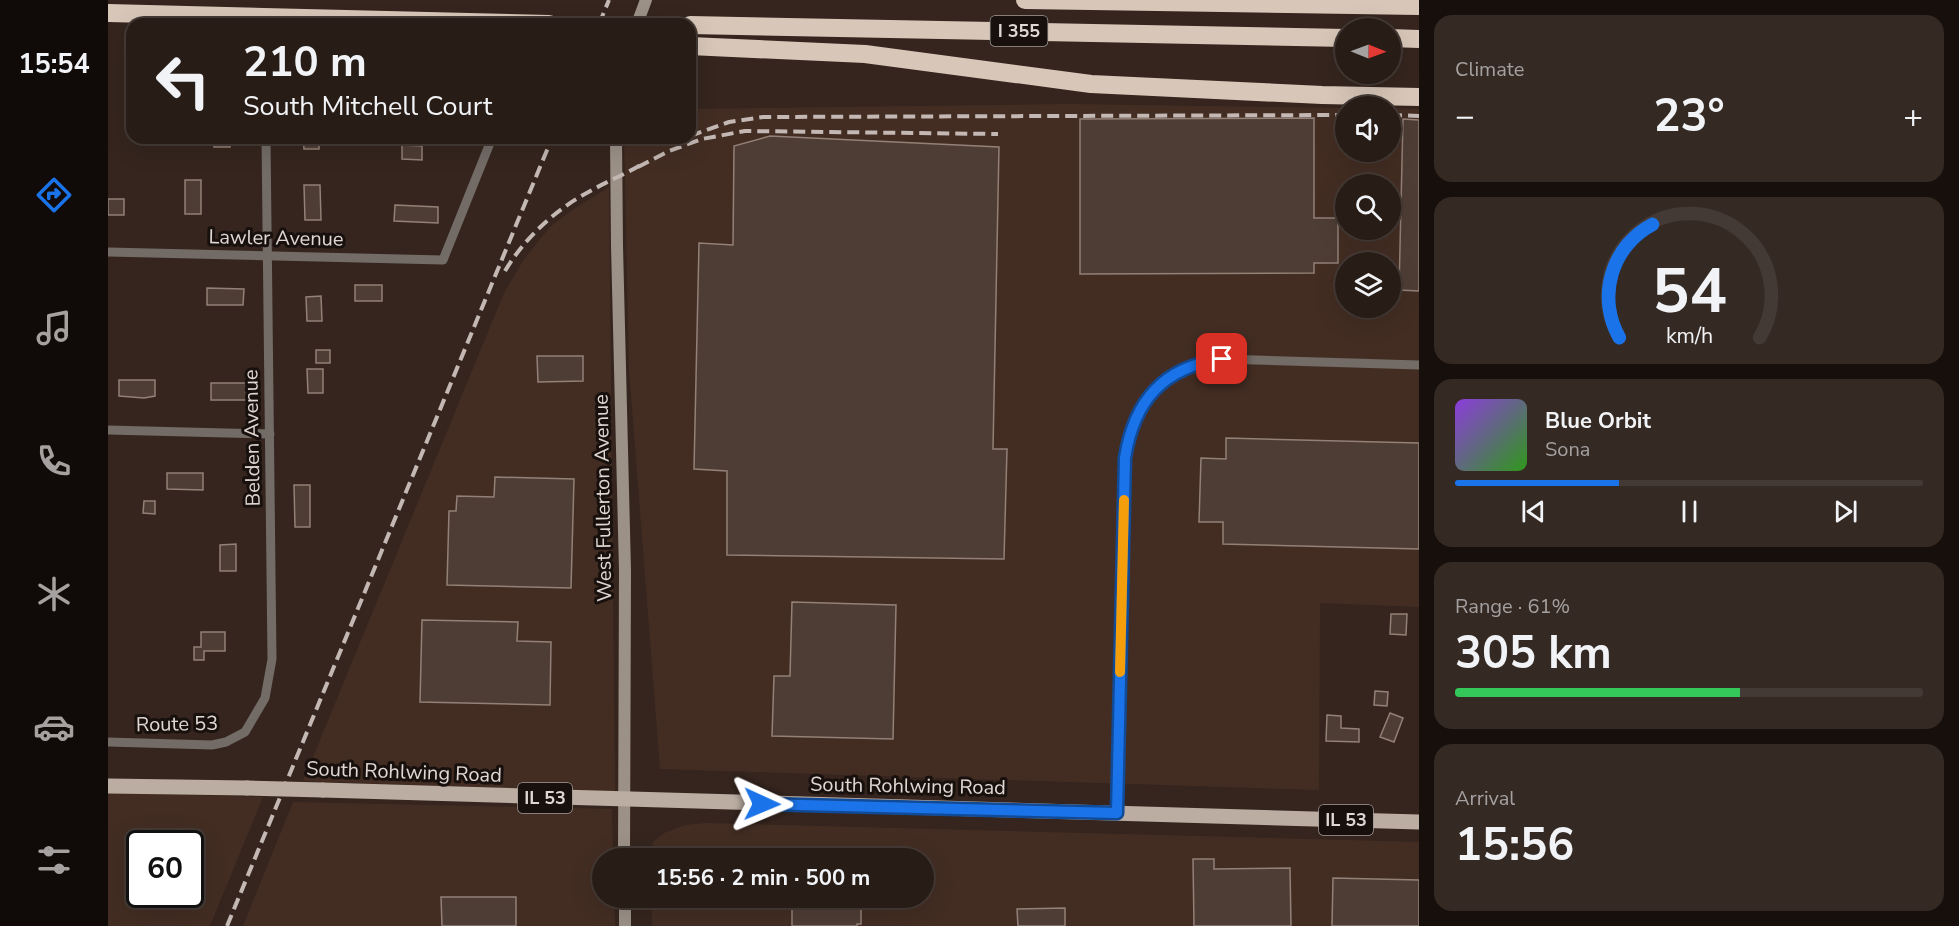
<!DOCTYPE html>
<html lang="en">
<head>
<meta charset="utf-8">
<style>
  body { margin:0; font-family:"Nunito Sans",sans-serif; background:#342923; color:#f1f3f6; height:100vh; display:flex; flex-direction:column; font-size:22px; white-space:nowrap }
  * { box-sizing:border-box; margin:0 }
  p { font-size:20px; color:#a5a1a1 }
  .icon { flex:none; width:33px; height:33px; fill:none; stroke:currentColor; stroke-width:2; stroke-linecap:round; stroke-linejoin:round }
  .map { position:relative; flex:1; overflow:hidden }
  .panel { display:flex; flex-direction:column; gap:15px; padding:15px; background:#160f0c; width:540px }
  .panel>* { flex:none }
  .banner { position:absolute; left:18px; top:18px; width:570px; height:126px; border-radius:18px; box-shadow:0 6px 24px #0002,0 0 0 2px #443a35; background:#281c16; color:#f1f3f6; overflow:hidden }
  .needle { width:39px; rotate:91deg }
  .fabs { position:absolute; left:1227px; top:18px; display:grid; gap:12px }
  .fabs a { display:grid; place-items:center; width:66px; height:66px; border-radius:50%; background:#281c16; box-shadow:0 6px 24px #0002,0 0 0 2px #443a35; font-size:30px }
  .speed { position:absolute; left:18px; top:830px; display:flex; gap:12px; font-size:30px; font-weight:700; text-align:center }
  .speed>* { display:grid; place-content:center; width:78px; height:78px; border-radius:50%; background:#281c16; box-shadow:0 6px 24px #0002,0 0 0 2px #443a35; line-height:1 }
  .speed .limit { border:3px solid #111; border-radius:9px; background:#fff; color:#111 }
  .pin { position:absolute; display:grid; place-items:center; width:51px; height:51px; color:#fff; margin:-26px; border-radius:12px; box-shadow:0 3px 9px #0006 }
  .me { position:absolute; width:66px; margin:-33px; rotate:91deg; stroke-linejoin:round; filter:drop-shadow(0 0 4px #0008) }
  .turn { display:flex; align-items:center; gap:21px; height:126px; padding:0 18px; font-size:27px }
  .turn .icon { width:78px; height:78px; stroke-width:2.5 }
  .turn b { display:block; font-size:42px; line-height:51px }
  .big { font-size:45px; font-weight:700; line-height:1.1 }
  .panel .widget { flex:1; display:flex; flex-direction:column; justify-content:center; gap:9px; min-width:0; padding:0 21px; border-radius:18px; background:#342923 }
  .panel .dial { align-items:center; gap:0 }
  .dial svg { height:156px; overflow:visible; fill:none; stroke:#443a35; stroke-width:7; stroke-linecap:round; text-anchor:middle }
  .dial text { fill:#f1f3f6; stroke:none }
  .song { display:flex; align-items:center; gap:18px }
  .cover { width:72px; height:72px; border-radius:9px; background:linear-gradient(135deg,hsl(270 70% 55%),hsl(110 70% 35%)) }
  .played { height:6px; border-radius:3px; background:linear-gradient(90deg,#1a73e8 35%,#443a35 35%) }
  .keys { display:flex; justify-content:space-around; direction:ltr }
  .heat { display:flex; justify-content:space-between; align-items:center; font-size:33px; direction:ltr }
  .charge { height:9px; border-radius:4px; background:linear-gradient(90deg,#34c759 61%,#443a35 0) }
  .trip { position:absolute; left:484px; top:848px; width:342px; height:60px; border-radius:30px; background:#281c16; box-shadow:0 6px 24px #0002,0 0 0 2px #443a35; font-weight:700; line-height:60px; text-align:center }
  main { display:flex; flex:1; min-height:0 }
  .menu { display:flex; flex-direction:column; width:108px; justify-content:space-around; align-items:center; background:#100b09; color:#a5a1a1 }
  .menu .icon { width:42px; height:42px }
  .menu .on { color:#1a73e8 }
  .menu b { font-size:27px; color:#f1f3f6 }
  .map>svg:first-child { display:block }
  .built { fill:#432d23; fill-rule:evenodd }
  .building { fill:#4e3d35; stroke:#938077; stroke-width:1.5 }
  .lines { fill:none; stroke-linecap:round; stroke-linejoin:round }
  .street { stroke:#726b66; stroke-width:9 }
  .secondary { stroke:#9b9187; stroke-width:12 }
  .primary { stroke:#bbada1; stroke-width:15 }
  .highway { stroke:#d8c7b9; stroke-width:18 }
  .rail { stroke:#c3b8b3; stroke-width:4; stroke-dasharray:12 6; stroke-linecap:butt }
  .primary-bridge { stroke:#bbada1; stroke-width:15 }
  .route-casing { stroke:#114b97; stroke-width:15 }
  .route { stroke:#1a73e8; stroke-width:10 }
  .slow { stroke:#f59e0b; stroke-width:10 }
  .labels { text-anchor:middle; dominant-baseline:central; stroke-width:6; stroke-linejoin:round; paint-order:stroke }
  .shield { fill:#17100d; stroke:#a49b97; stroke-width:1.5 }
  .shield-label { font-size:18px; font-weight:bold; fill:#e1d7d2 }
  .street-label { font-size:20px; fill:#e1d7d2; stroke:#17100d }
</style>
</head>
<body>
<main>
<nav class="menu">
<b>15:54</b>
<svg class="icon on" aria-label="directions" viewBox="0 0 24 24"><path d="M12 3l9 9-9 9-9-9zM9 14v-3h6M13 9l2 2-2 2"/></svg>
<svg class="icon" aria-label="music" viewBox="0 0 24 24"><path d="M9 18V5l10-2v13"/><circle cx="6" cy="18" r="3"/><circle cx="16" cy="16" r="3"/></svg>
<svg class="icon" aria-label="phone" viewBox="0 0 24 24"><path d="M5 4h4l2 5-3 2q2 4 5 5l2-3 5 2v4C11 20 4 13 5 4z"/></svg>
<svg class="icon" aria-label="climate" viewBox="0 0 24 24"><path d="M12 3v18M4 7l16 10M4 17L20 7"/></svg>
<svg class="icon" aria-label="car" viewBox="0 0 24 24"><path d="M5 17H2v-5l4-1 3-4h7l3 4 3 1v5h-3M9 17h6M6 11h13"/><circle cx="7" cy="17" r="2"/><circle cx="17" cy="17" r="2"/></svg>
<svg class="icon" aria-label="filters" viewBox="0 0 24 24"><path d="M4 7h16M4 17h16"/><circle cx="9" cy="7" r="2"/><circle cx="15" cy="17" r="2"/></svg>
</nav>
<div class="map">
<svg width="1311" height="926" viewBox="0 0 1311 926">
  <rect width="100%" height="100%" fill="#35251e"/>
  <g class="built">
    <path d="M958 104 1237 108 1238 152H1282L1283 108 1311 109V607L1212 603 1211 790 552 769 521 369 516 138H582V109ZM1238 184H1282V230H1238ZM1238 262H1282V308H1238Z"/>
    <polygon points="501,187 507,792 195,781 396,293 416,259 442,227 464,210"/>
    <path d="M0 793 155 797 102 926H0ZM32 843H82V894H32Z"/>
    <polygon points="185,802 504,809 505,858 495,858 495,897 506,897 507,926 135,926"/>
    <polygon points="597,823 1311,842 1311,926 544,926 544,897 816,897 816,858 543,858 545,842 556,833 577,825"/>
  </g>
  <g class="building">
    <polygon points="1206,118 1206,218 1230,218 1230,263 1206,263 1206,273 972,274 972,119"/>
    <polygon points="1295,119 1311,120 1311,291 1291,290"/>
    <polygon points="662,136 891,147 885,449 899,449 896,559 619,555 619,471 586,469 591,243 625,245 626,146"/>
    <rect x="106" y="138" width="16" height="9"/>
    <polygon points="195,138 211,138 211,149 196,149"/>
    <polygon points="294,145 314,146 314,160 294,159"/>
    <rect x="77" y="180" width="16" height="34"/>
    <polygon points="196,185 212,185 213,220 197,220"/>
    <rect x="0" y="199" width="16" height="16"/>
    <polygon points="287,205 330,207 330,223 286,221"/>
    <rect x="247" y="285" width="27" height="16"/>
    <polygon points="99,288 136,289 135,305 99,305"/>
    <polygon points="213,296 214,321 199,321 198,297"/>
    <rect x="208" y="350" width="14" height="13"/>
    <polygon points="429,356 475,356 475,381 430,382"/>
    <polygon points="199,369 215,369 215,393 200,393"/>
    <polygon points="11,380 47,380 47,396 36,398 11,396"/>
    <polygon points="103,383 140,383 139,400 103,400"/>
    <polygon points="1118,438 1311,443 1311,549 1115,544 1115,522 1091,522 1093,458 1118,459"/>
    <polygon points="59,473 95,473 95,490 59,489"/>
    <polygon points="387,477 466,479 463,588 339,585 341,511 348,511 349,496 386,497"/>
    <polygon points="186,485 202,485 202,527 187,527"/>
    <polygon points="36,501 47,501 47,514 35,513"/>
    <polygon points="128,544 128,571 112,571 112,545"/>
    <polygon points="684,602 788,605 785,739 664,736 666,676 682,676"/>
    <polygon points="1283,614 1299,614 1298,635 1282,634"/>
    <polygon points="314,620 410,622 409,641 443,642 442,705 312,702"/>
    <polygon points="93,632 117,632 117,651 96,651 96,660 86,660 86,647 93,647"/>
    <polygon points="1267,691 1280,692 1279,706 1266,705"/>
    <polygon points="1282,713 1295,718 1286,742 1272,737"/>
    <polygon points="1219,715 1233,716 1233,728 1251,729 1251,742 1218,741"/>
    <polygon points="1085,859 1106,859 1106,869 1182,868 1183,926 1086,926"/>
    <polygon points="1225,878 1311,880 1311,926 1224,926"/>
    <polygon points="333,897 408,897 408,926 334,926"/>
    <polygon points="684,897 753,897 753,924 749,924 749,926 684,926"/>
    <polygon points="957,908 957,926 910,926 909,909"/>
  </g>
  <g class="lines">
    <g class="street">
      <polyline points="0,252 335,260 384,138"/>
      <polyline points="0,430 162,434"/>
      <polyline points="0,742 104,745 118,742 137,732 157,698 164,659 158,138"/>
      <path d="M1009 813 1017 458C1025 401 1056 367 1114 359L1311 365"/>
    </g>
    <g class="secondary">
      <polyline points="529,24 538,0"/>
      <polyline points="508,138 509,246 517,571 516,858"/>
      <polyline points="517,897 517,926"/>
    </g>
    <g class="primary">
      <polyline points="0,786 139,788"/>
      <polyline points="215,790 1311,822"/>
    </g>
    <g class="highway">
      <polyline points="917,0 1311,6"/>
      <polyline points="0,13 441,24"/>
      <polyline points="582,25 1238,38"/>
      <polyline points="1282,38 1311,39"/>
      <polyline points="582,46 757,54 983,84 1214,95 1311,97"/>
    </g>
    <g class="rail">
      <polyline points="491,24 501,0"/>
      <polyline points="1282,115 1311,116"/>
      <polyline points="582,136 621,122 655,117 1238,115"/>
      <polyline points="530,167 561,151 594,139 637,131 890,134"/>
      <path d="M397 271C418 236 449 208 486 189 502 180 520 173 536 163"/>
      <polyline points="119,926 444,138"/>
    </g>
    <polyline class="primary-bridge" points="139,788 215,790"/>
  </g>
  <g class="lines">
    <defs>
      <path id="route" d="M654 804 1009 813 1017 458C1026 401 1055 367 1114 359"/>
    </defs>
    <use href="#route" class="route-casing"/>
    <use href="#route" class="route"/>
    <polyline class="slow" points="1012,672 1016,500"/>
  </g>
  <g class="labels">
    <g class="shield">
      <rect x="882.5" y="16" width="57" height="30" rx="4.5"/>
      <rect x="410" y="783" width="54" height="30" rx="4.5"/>
      <rect x="1211" y="805" width="54" height="30" rx="4.5"/>
    </g>
    <g class="shield-label">
      <text x="911" y="31">I 355</text>
      <text x="437" y="798">IL 53</text>
      <text x="1238" y="820">IL 53</text>
    </g>
    <g class="street-label">
      <text transform="translate(168 238) rotate(1)">Lawler Avenue</text>
      <text transform="translate(144 438) rotate(-91)">Belden Avenue</text>
      <text transform="translate(495 498) rotate(-91)">West Fullerton Avenue</text>
      <text transform="translate(69 724) rotate(-1)">Route 53</text>
      <text transform="translate(296 772) rotate(2)">South Rohlwing Road</text>
      <text transform="translate(800 786) rotate(1)">South Rohlwing Road</text>
    </g>
  </g>
</svg>
<div class="fabs">
<a><svg class="needle" viewBox="-14 -14 28 28"><path d="M0-13l5 13h-10z" fill="#e53935"/><path d="M0 13l5-13h-10z" fill="#a5a1a1"/></svg></a>
<a><svg class="icon" aria-label="sound" viewBox="0 0 24 24"><path d="M4 9h4l5-4v14l-5-4H4zM17 9q2 3 0 6"/></svg></a>
<a><svg class="icon" aria-label="search" viewBox="0 0 24 24"><circle cx="10" cy="10" r="6"/><path d="M15 15l6 6"/></svg></a>
<a><svg class="icon" aria-label="layers" viewBox="0 0 24 24"><path d="M12 4l9 5-9 5-9-5zM3 14l9 5 9-5"/></svg></a>
</div>
<div class="speed"><div class="limit">60</div></div>
<div class="pin" style="left:1114px;top:359px;background:#d93025"><svg class="icon" aria-label="arrive" viewBox="0 0 24 24"><path d="M6 21V4h12l-3 4 3 4H6"/></svg></div>
<svg class="me" style="left:654px;top:804px" viewBox="-20 -20 40 40"><path d="M0-17L14 15 0 8-14 15z" fill="#1a73e8" stroke="#fff" stroke-width="4"/></svg>
<div class="trip">15:56 · 2 min · 500 m</div>
<div class="banner">
<div class="turn"><svg class="icon" aria-label="left" viewBox="0 0 24 24"><path d="M17 20v-9H6M10 6l-5 5 5 5"/></svg><div><b>210 m</b>South Mitchell Court</div></div>
</div>
</div>
<section class="panel">
<div class="widget"><p>Climate</p>
<div class="heat"><a>−</a><b class="big">23°</b><a>+</a></div>
</div>
<div class="widget dial"><svg viewBox="0 0 100 80">
<path d="M14 69A42 42 0 1 1 86 69"/>
<path d="M14 69A42 42 0 0 1 31 11" stroke="#1a73e8"/>
<text x="50" y="56" font-size="32" font-weight="700">54</text>
<text x="50" y="72" font-size="11">km/h</text>
</svg></div>
<div class="widget">
<div class="song"><i class="cover"></i><div><b>Blue Orbit</b><p>Sona</p></div></div>
<div class="played"></div>
<div class="keys"><svg class="icon" aria-label="previous" viewBox="0 0 24 24"><path d="M18 5L8 12l10 7zM5 5v14"/></svg><svg class="icon" aria-label="pause" viewBox="0 0 24 24"><path d="M8 5v14M16 5v14"/></svg><svg class="icon" aria-label="next" viewBox="0 0 24 24"><path d="M6 5l10 7-10 7zM19 5v14"/></svg></div>
</div>
<div class="widget"><p>Range · 61%</p><b class="big">305 km</b><div class="charge"></div></div>
<div class="widget"><p>Arrival</p><b class="big">15:56</b></div>
</section>
</main>
</body>
</html>
